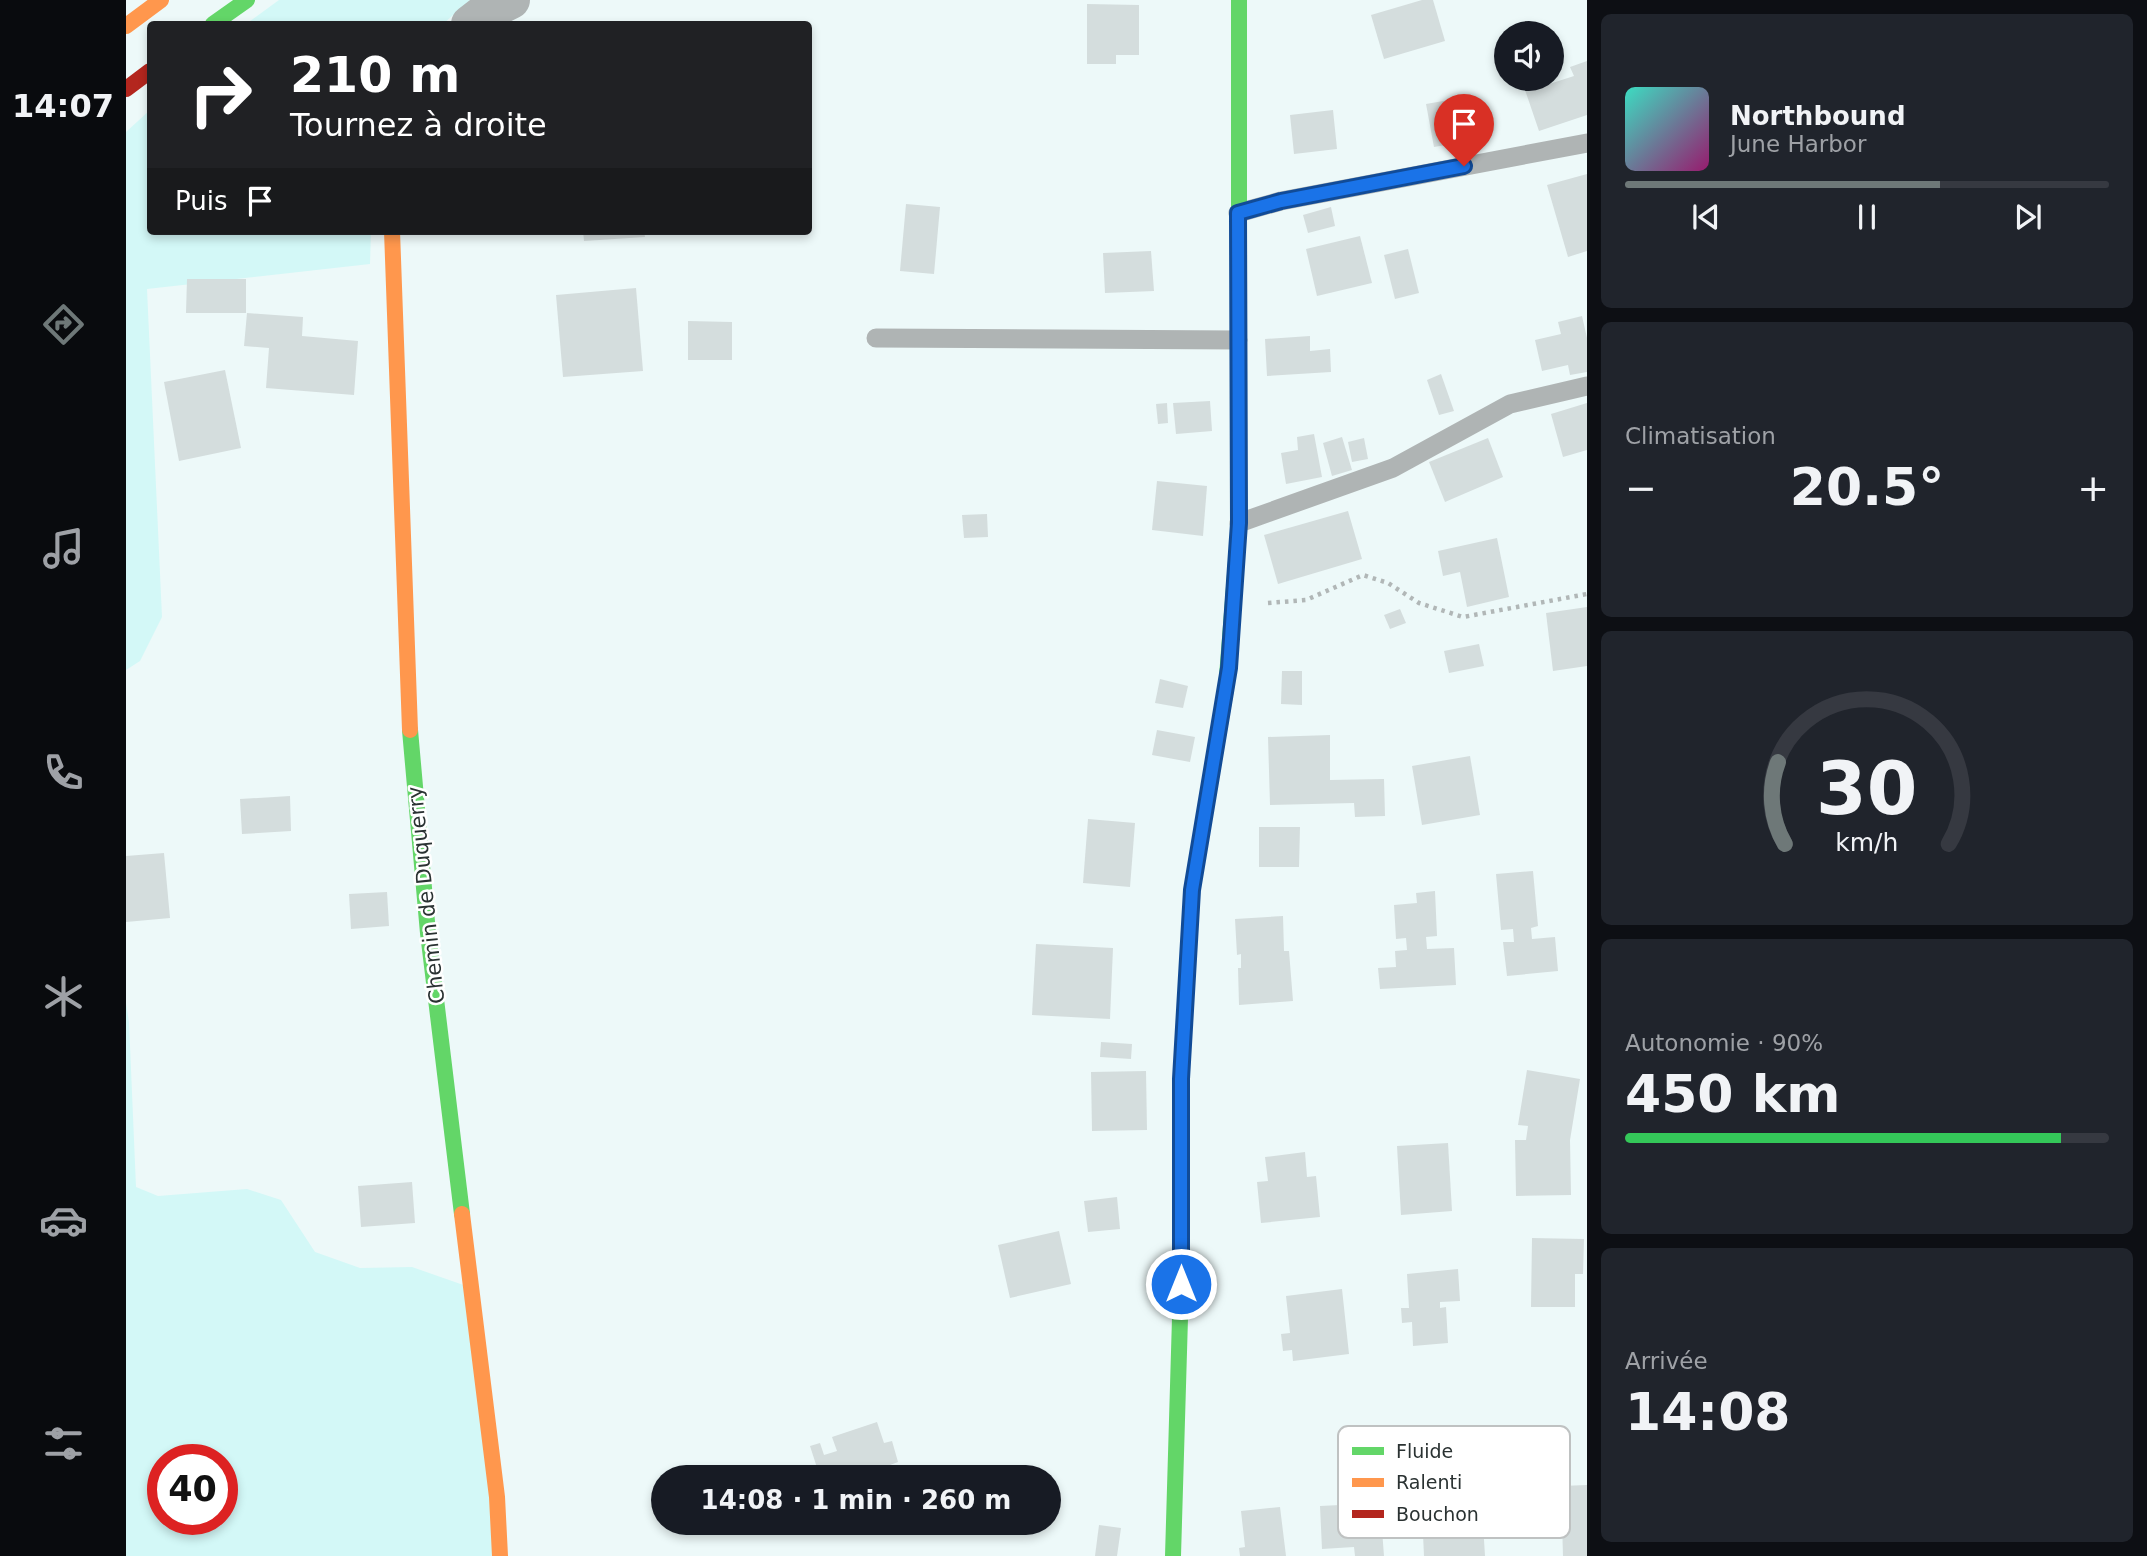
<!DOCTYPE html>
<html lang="fr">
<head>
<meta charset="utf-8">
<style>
  body { margin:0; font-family:"DejaVu Sans",sans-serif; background:#20242c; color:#f1f3f6; height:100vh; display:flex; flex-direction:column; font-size:26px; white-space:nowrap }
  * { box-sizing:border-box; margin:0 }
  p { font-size:23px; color:#9ea1a6 }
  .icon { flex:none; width:38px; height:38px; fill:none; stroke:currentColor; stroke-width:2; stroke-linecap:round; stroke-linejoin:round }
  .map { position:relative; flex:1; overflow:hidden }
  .sheet { display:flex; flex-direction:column; gap:14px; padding:14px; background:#0d0f14; width:560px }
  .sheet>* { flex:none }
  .top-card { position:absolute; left:21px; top:21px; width:665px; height:214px; border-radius:7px; box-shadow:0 4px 10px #0003; background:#202124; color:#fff; overflow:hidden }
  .buttons { position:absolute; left:1368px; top:21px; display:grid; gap:14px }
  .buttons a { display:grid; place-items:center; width:70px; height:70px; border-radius:50%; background:#171b24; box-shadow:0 4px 10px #0003; font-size:35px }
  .speed { position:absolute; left:21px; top:1444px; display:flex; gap:14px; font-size:35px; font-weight:700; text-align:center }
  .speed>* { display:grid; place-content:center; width:91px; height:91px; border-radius:50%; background:#171b24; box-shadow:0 4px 10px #0003; line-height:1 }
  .speed .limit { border:10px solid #d22; background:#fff; color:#111 }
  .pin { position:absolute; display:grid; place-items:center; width:60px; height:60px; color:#fff; margin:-72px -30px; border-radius:50% 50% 50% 0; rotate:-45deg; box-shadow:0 0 7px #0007 }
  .pin .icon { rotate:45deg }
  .me { position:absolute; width:77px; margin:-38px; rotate:0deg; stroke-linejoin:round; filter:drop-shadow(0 0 5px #0008) }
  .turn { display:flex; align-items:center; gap:24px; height:147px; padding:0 28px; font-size:32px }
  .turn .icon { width:91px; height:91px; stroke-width:2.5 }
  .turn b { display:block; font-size:49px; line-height:60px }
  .then { display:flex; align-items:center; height:66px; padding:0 28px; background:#0003; gap:14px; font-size:26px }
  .big { font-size:52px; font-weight:600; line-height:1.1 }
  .sheet .widget { flex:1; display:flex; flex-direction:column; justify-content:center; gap:10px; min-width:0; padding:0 24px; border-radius:10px; background:#20242c }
  .sheet .dial { align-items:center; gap:0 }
  .dial svg { height:182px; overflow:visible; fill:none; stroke:#363941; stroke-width:7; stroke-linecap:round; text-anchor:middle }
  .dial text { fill:#f1f3f6; stroke:none }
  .song { display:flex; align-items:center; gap:21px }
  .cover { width:84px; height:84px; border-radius:10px; background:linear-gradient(135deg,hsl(170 70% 55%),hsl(320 70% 35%)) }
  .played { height:7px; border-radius:4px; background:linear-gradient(90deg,#6e7878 65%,#363941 65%) }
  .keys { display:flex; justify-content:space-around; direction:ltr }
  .heat { display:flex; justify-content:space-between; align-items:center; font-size:38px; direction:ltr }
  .charge { height:10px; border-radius:5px; background:linear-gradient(90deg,#34c759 90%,#363941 0) }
  .trip { position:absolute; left:525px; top:1465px; width:410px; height:70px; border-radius:35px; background:#171b24; box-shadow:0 4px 10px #0003; font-weight:600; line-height:70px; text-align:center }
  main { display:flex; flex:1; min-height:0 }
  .tabs { display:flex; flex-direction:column; width:126px; justify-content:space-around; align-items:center; background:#090b0e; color:#9ea1a6 }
  .tabs .icon { width:49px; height:49px }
  .tabs .active { color:#6e7878 }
  .tabs b { font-size:32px; color:#f1f3f6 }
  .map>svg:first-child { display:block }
  .green { fill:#d3f8f7; fill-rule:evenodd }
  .building { fill:#d4dddd }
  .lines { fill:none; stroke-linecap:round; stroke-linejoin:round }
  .path { stroke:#b1b7b7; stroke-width:4.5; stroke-dasharray:3.5 5; stroke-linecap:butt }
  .lane { stroke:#afb4b4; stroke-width:19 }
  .street { stroke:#afb4b4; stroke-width:38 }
  .fast { stroke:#63d668; stroke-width:16 }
  .slow { stroke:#ff974d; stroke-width:16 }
  .jam { stroke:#b3261e; stroke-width:16 }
  .route-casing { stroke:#114b97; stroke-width:18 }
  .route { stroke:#1a73e8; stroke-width:12 }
  .labels { text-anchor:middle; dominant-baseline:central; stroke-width:5; stroke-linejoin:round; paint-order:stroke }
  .street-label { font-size:21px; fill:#2a3232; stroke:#fff }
  .key { fill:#fff; stroke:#bfc2c2; stroke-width:2 }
  .key-label { font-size:19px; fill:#2a3232 }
</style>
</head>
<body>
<main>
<nav class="tabs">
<b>14:07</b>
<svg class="icon active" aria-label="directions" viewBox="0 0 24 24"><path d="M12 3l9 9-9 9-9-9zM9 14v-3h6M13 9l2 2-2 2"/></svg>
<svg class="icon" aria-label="music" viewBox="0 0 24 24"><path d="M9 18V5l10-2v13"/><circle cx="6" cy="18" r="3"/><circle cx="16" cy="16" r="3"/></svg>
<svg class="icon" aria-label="phone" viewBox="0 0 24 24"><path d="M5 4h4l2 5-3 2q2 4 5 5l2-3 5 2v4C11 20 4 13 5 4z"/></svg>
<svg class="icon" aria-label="climate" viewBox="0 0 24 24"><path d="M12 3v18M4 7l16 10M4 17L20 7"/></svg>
<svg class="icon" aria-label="car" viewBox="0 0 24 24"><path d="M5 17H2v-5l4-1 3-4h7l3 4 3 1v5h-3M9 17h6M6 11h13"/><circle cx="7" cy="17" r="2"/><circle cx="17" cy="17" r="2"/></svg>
<svg class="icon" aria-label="filters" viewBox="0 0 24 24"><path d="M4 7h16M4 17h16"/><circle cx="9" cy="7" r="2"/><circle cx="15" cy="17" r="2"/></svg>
</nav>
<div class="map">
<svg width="1461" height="1556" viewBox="0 0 1461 1556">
  <rect width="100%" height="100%" fill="#edf9f9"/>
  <g class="green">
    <polygon points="153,0 344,0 317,24 120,24"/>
    <polygon points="24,110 24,231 245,231 244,264 21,289 36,617 14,661 0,670 0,132"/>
    <path d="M0 1003 3 1022 10 1187 32 1196 121 1189 155 1200 189 1252 234 1268 286 1267 346 1288 374 1556H0ZM37 1460H96V1519H37Z"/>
  </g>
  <g class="building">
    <polygon points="1296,0 1307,0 1319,41 1258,59 1245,15"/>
    <polygon points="961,4 1013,5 1013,55 990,55 990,64 961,64"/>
    <polygon points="1461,61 1461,115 1413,131 1397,84 1414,79 1417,86 1448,76 1444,67"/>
    <polygon points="1340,97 1348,140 1308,147 1300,104"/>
    <polygon points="1207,110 1211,149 1168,154 1164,115"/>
    <polygon points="1461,174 1461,251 1442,257 1421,185"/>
    <polygon points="780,204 814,207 808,274 774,271"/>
    <polygon points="1205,207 1209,226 1182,233 1177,215"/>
    <polygon points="457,231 518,231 519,237 458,241"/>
    <polygon points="1234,236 1246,283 1191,296 1180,249"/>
    <polygon points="1282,249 1293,293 1269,299 1258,255"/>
    <polygon points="1025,251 1028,291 979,293 977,253"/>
    <polygon points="61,279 120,279 120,313 60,313"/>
    <polygon points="510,288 517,371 437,377 430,295"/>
    <polygon points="121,313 177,317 176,336 232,341 228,395 140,388 143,348 118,346"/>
    <polygon points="1456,316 1461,338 1461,372 1444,375 1442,365 1416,371 1409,340 1435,334 1432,322"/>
    <polygon points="562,321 606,322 606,360 562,360"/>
    <polygon points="1184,336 1184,351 1204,349 1205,372 1141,376 1139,339"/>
    <polygon points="99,370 115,448 53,461 38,382"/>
    <polygon points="1315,374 1328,411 1313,415 1301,380"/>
    <polygon points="1084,401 1086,431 1050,434 1047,403"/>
    <polygon points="1041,403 1042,423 1032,424 1030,404"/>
    <polygon points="1461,403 1461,450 1437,457 1425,414"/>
    <polygon points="1188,434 1196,477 1160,484 1155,453 1172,450 1171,437"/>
    <polygon points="1216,437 1226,470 1206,476 1197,443"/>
    <polygon points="1238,438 1242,459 1226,462 1222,442"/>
    <polygon points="1362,438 1377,477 1319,502 1303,462"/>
    <polygon points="1031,481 1081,486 1077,536 1026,530"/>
    <polygon points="1222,511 1236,559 1152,584 1138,535"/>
    <polygon points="861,514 862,537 838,538 836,515"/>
    <polygon points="1371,538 1383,597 1341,607 1334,572 1317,576 1312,551"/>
    <polygon points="1461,607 1461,666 1427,671 1420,613"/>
    <polygon points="1274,609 1280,623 1264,629 1258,615"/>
    <polygon points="1353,644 1358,666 1323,673 1318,651"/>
    <polygon points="1156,671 1176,671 1176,705 1155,704"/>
    <polygon points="1034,679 1062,686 1057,708 1029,703"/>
    <polygon points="1031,730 1069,737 1064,762 1026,755"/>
    <polygon points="1204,735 1204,780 1258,779 1259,816 1229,817 1228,803 1144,805 1142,737"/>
    <polygon points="1344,756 1354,815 1296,825 1286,766"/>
    <polygon points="164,796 165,831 116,834 114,799"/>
    <polygon points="962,819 1009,823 1004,887 957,883"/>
    <polygon points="1133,827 1174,827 1173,867 1133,867"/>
    <polygon points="38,853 44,918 0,922 0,856"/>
    <polygon points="1407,871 1412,926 1405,928 1406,939 1429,937 1432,971 1381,976 1377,942 1388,942 1387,929 1375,930 1370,874"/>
    <polygon points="1309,891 1311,936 1300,937 1301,949 1328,948 1330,985 1254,989 1252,968 1270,967 1269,951 1281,950 1280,938 1270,939 1268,905 1291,903 1290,893"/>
    <polygon points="261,892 263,926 225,929 223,894"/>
    <polygon points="1157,916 1158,951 1163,951 1167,1001 1113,1005 1112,968 1115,968 1115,954 1111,955 1109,919"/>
    <polygon points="910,944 987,948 984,1019 906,1015"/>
    <polygon points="975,1042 1006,1044 1005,1059 974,1057"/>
    <polygon points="1401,1070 1454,1079 1444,1140 1445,1195 1390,1196 1389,1140 1400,1140 1402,1126 1392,1125"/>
    <polygon points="1020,1071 1021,1130 966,1131 965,1072"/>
    <polygon points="1322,1143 1326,1211 1275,1215 1271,1146"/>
    <polygon points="1179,1152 1181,1177 1190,1176 1194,1217 1135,1223 1131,1182 1142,1181 1139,1157"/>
    <polygon points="286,1182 289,1223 235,1227 232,1186"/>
    <polygon points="991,1197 994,1229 962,1232 958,1201"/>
    <polygon points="933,1231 945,1284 884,1298 872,1245"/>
    <polygon points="1406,1238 1458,1239 1457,1274 1449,1274 1449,1307 1405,1307"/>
    <polygon points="1332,1269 1334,1301 1314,1302 1314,1308 1320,1307 1322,1343 1287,1346 1286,1322 1276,1323 1275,1308 1283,1308 1281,1274"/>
    <polygon points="1216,1289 1223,1354 1167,1361 1166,1350 1157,1351 1155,1334 1164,1333 1160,1296"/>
    <polygon points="751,1422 758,1443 766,1441 772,1462 764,1465 768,1477 694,1477 684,1446 694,1443 698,1455 711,1451 706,1437"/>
    <polygon points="1461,1485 1461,1556 1437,1556 1435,1486"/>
    <polygon points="1254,1503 1258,1556 1229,1556 1228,1547 1196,1549 1194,1506"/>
    <polygon points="1154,1507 1160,1556 1114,1556 1113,1548 1119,1547 1115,1511"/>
    <polygon points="1356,1508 1359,1556 1298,1556 1296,1512"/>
    <polygon points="720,1522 749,1522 749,1523 723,1532"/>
    <polygon points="973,1525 995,1528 991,1556 969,1556"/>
  </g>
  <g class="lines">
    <polyline class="path" points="1142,603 1180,600 1237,575 1262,583 1293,603 1337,617 1461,594"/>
    <g class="lane">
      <polyline points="1112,213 1155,201 1461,143"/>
      <polyline points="750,338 1112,340"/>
      <polyline points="1113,523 1267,468 1384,404 1461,386"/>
    </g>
    <polyline class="street" points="344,24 357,14 385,0"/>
    <g class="fast">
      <polyline points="87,24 121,0"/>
      <polyline points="1100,689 1113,523 1113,0"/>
      <polyline points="284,730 302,933 336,1214"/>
      <polyline points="1047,1556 1055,1284 1055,1079 1058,1027"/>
    </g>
    <g class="slow">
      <polyline points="0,26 35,0"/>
      <polyline points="266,231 284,730"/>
      <polyline points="1058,1027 1066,890 1100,689"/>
      <polyline points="336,1214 371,1497 374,1556"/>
    </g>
    <polyline class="jam" points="0,89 24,71"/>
  </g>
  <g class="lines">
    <defs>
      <polyline id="route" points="1055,1284 1055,1079 1066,890 1103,668 1113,523 1112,213 1155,201 1338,166"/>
    </defs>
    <use href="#route" class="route-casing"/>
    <use href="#route" class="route"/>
  </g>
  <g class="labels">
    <g class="street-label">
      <text transform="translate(300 895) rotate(-96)">Chemin de Duquerry</text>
    </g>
  </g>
  <rect x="1212" y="1426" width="232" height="112" rx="10" class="key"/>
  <rect x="1226" y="1447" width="32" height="8" fill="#63d668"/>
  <rect x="1226" y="1478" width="32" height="9" fill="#ff974d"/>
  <rect x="1226" y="1510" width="32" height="8" fill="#b3261e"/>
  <g class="key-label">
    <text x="1270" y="1458">Fluide</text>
    <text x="1270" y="1489">Ralenti</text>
    <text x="1270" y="1521">Bouchon</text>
  </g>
</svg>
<div class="buttons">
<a><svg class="icon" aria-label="sound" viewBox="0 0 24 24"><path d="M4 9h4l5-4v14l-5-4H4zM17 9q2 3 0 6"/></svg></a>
</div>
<div class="speed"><div class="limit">40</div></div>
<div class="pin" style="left:1338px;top:166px;background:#d93025"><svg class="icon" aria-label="arrive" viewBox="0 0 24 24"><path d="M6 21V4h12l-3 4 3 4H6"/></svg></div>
<svg class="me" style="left:1055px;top:1284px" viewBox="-20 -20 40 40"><circle r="17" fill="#1a73e8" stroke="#fff" stroke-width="3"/><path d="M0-11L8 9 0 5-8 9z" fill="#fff"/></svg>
<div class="trip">14:08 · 1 min · 260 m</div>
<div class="top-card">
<div class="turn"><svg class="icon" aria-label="right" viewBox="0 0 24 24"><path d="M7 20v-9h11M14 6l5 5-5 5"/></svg><div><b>210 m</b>Tournez à droite</div></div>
<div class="then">Puis<svg class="icon" aria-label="arrive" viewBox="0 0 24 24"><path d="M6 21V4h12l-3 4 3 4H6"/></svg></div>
</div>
</div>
<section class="sheet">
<div class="widget">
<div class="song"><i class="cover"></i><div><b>Northbound</b><p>June Harbor</p></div></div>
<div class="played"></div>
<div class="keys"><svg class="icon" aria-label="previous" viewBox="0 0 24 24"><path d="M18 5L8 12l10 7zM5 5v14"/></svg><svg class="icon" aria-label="pause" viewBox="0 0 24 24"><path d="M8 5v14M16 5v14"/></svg><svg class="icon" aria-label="next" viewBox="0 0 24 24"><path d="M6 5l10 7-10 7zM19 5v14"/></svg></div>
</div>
<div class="widget"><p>Climatisation</p>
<div class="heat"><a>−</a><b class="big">20.5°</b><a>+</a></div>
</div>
<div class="widget dial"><svg viewBox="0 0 100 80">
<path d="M14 69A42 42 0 1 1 86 69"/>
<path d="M14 69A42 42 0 0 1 11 33" stroke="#6e7878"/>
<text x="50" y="56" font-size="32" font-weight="700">30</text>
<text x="50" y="72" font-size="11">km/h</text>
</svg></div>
<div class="widget"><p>Autonomie · 90%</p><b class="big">450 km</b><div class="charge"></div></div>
<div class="widget"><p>Arrivée</p><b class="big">14:08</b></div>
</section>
</main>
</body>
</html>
